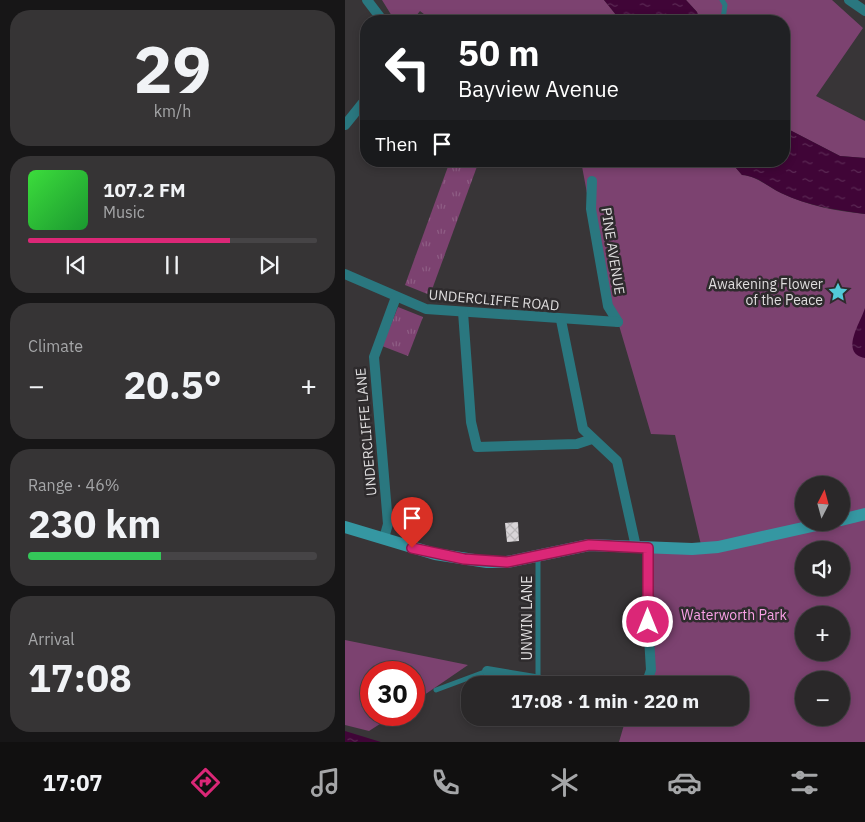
<!DOCTYPE html>
<html lang="en">
<head>
<meta charset="utf-8">
<style>
  body { margin:0; font-family:"IBM Plex Sans",sans-serif; background:#363435; color:#f1f3f6; height:100vh; display:flex; flex-direction:column; font-size:19px; white-space:nowrap }
  * { box-sizing:border-box; margin:0 }
  p { font-size:16px; color:#a5a6a8 }
  .icon { flex:none; width:28px; height:28px; fill:none; stroke:currentColor; stroke-width:2; stroke-linecap:round; stroke-linejoin:round }
  .map { position:relative; flex:1; overflow:hidden }
  .drawer { display:flex; flex-direction:column; gap:10px; padding:10px; background:#171617; width:345px }
  .drawer>* { flex:none }
  .guide { position:absolute; left:15px; top:15px; width:430px; height:152px; border-radius:20px; box-shadow:0 2px 8px #0003,0 0 0 1px #464446; background:#202124; color:#fff; overflow:hidden }
  .needle { width:32px; rotate:6deg }
  .buttons { position:absolute; left:450px; top:476px; display:grid; gap:10px }
  .buttons a { display:grid; place-items:center; width:55px; height:55px; border-radius:50%; background:#2a2829; box-shadow:0 2px 8px #0003,0 0 0 1px #464446; font-size:25px }
  .speed { position:absolute; left:15px; top:661px; display:flex; gap:10px; font-size:25px; font-weight:700; text-align:center }
  .speed>* { display:grid; place-content:center; width:65px; height:65px; border-radius:50%; background:#2a2829; box-shadow:0 2px 8px #0003,0 0 0 1px #464446; line-height:1 }
  .speed .limit { border:8px solid #d22; background:#fff; color:#111 }
  .pin { position:absolute; display:grid; place-items:center; width:42px; height:42px; color:#fff; margin:-51px -21px; border-radius:50% 50% 50% 0; rotate:-45deg; box-shadow:0 0 5px #0007 }
  .pin .icon { rotate:45deg }
  .me { position:absolute; width:55px; margin:-28px; rotate:0deg; stroke-linejoin:round; filter:drop-shadow(0 0 4px #0008) }
  .turn { display:flex; align-items:center; gap:18px; height:105px; padding:0 15px; font-size:22px }
  .turn .icon { width:65px; height:65px; stroke-width:2.5 }
  .turn b { display:block; font-size:35px; line-height:42px }
  .then { display:flex; align-items:center; height:48px; padding:0 15px; background:#0003; gap:10px; font-size:19px }
  .big { font-size:38px; font-weight:800; line-height:1.1 }
  .drawer .widget { flex:1; display:flex; flex-direction:column; justify-content:center; gap:8px; min-width:0; padding:0 18px; border-radius:20px; background:#363435 }
  .drawer .dial { align-items:center; gap:0 }
  .dial b { font-size:65px; line-height:1 }
  .song { display:flex; align-items:center; gap:15px }
  .cover { width:60px; height:60px; border-radius:8px; background:linear-gradient(135deg,hsl(120 70% 55%),hsl(130 70% 35%)) }
  .played { height:5px; border-radius:2px; background:linear-gradient(90deg,#db2777 70%,#464446 70%) }
  .keys { display:flex; justify-content:space-around; direction:ltr }
  .heat { display:flex; justify-content:space-between; align-items:center; font-size:28px; direction:ltr }
  .charge { height:8px; border-radius:4px; background:linear-gradient(90deg,#34c759 46%,#464446 0) }
  .trip { position:absolute; left:116px; top:676px; width:288px; height:50px; border-radius:20px; background:#2a2829; box-shadow:0 2px 8px #0003,0 0 0 1px #464446; font-weight:800; line-height:50px; text-align:center }
  .dock { display:flex; height:80px; justify-content:space-around; align-items:center; background:#111010; color:#a5a6a8 }
  .dock .icon { width:35px; height:35px }
  .dock .current { color:#db2777 }
  .dock b { font-size:22px; color:#f1f3f6 }
  main { display:flex; flex:1; min-height:0 }
  .map>svg:first-child { display:block }
  .grass { fill:url(#grass-tufts) }
  .park { fill:#7c4270; fill-rule:evenodd }
  .water { fill:url(#water-ripples) }
  .building { fill:url(#building-cross-hatch) }
  .lines { fill:none; stroke-linecap:round; stroke-linejoin:round }
  .lane { stroke:#2a777f; stroke-width:5 }
  .street { stroke:#2a777f; stroke-width:10 }
  .secondary { stroke:#3597a2; stroke-width:12 }
  .route-casing { stroke:#8e194d; stroke-width:12 }
  .route { stroke:#db2777; stroke-width:9 }
  .labels { text-anchor:middle; dominant-baseline:central; stroke-width:5; stroke-linejoin:round; paint-order:stroke }
  .street-label { font-size:14px; fill:#dfddde; stroke:#2e2b2d }
  .poi-label { font-size:14px; fill:#dfddde; stroke:#2e2b2d; text-anchor:end }
  .park-label { font-size:14px; fill:#faa1e6; stroke:#2e2b2d }
</style>
</head>
<body>
<main>
<section class="drawer">
<div class="widget dial"><b>29</b><p>km/h</p></div>
<div class="widget">
<div class="song"><i class="cover"></i><div><b>107.2 FM</b><p>Music</p></div></div>
<div class="played"></div>
<div class="keys"><svg class="icon" aria-label="previous" viewBox="0 0 24 24"><path d="M18 5L8 12l10 7zM5 5v14"/></svg><svg class="icon" aria-label="pause" viewBox="0 0 24 24"><path d="M8 5v14M16 5v14"/></svg><svg class="icon" aria-label="next" viewBox="0 0 24 24"><path d="M6 5l10 7-10 7zM19 5v14"/></svg></div>
</div>
<div class="widget"><p>Climate</p>
<div class="heat"><a>−</a><b class="big">20.5°</b><a>+</a></div>
</div>
<div class="widget"><p>Range · 46%</p><b class="big">230 km</b><div class="charge"></div></div>
<div class="widget"><p>Arrival</p><b class="big">17:08</b></div>
</section>
<div class="map">
<svg width="520" height="742" viewBox="0 0 520 742">
  <defs>
    <pattern id="grass-tufts" width="24" height="20" patternUnits="userSpaceOnUse" patternTransform="scale(1.25)"><rect width="24" height="20" fill="#7c4270"/><path d="M3 7l-1-3M5 7V3M7 7l1-3M15 17l-1-3M17 17v-4M19 17l1-3" fill="none" stroke="#8e5d84"/></pattern>
    <pattern id="water-ripples" width="26" height="14" patternUnits="userSpaceOnUse" patternTransform="scale(1.25)"><rect width="26" height="14" fill="#400537"/><path d="M2 4q2-2 4 0t4 0M15 11q2-2 4 0t4 0" fill="none" stroke="#5b2954"/></pattern>
    <pattern id="building-cross-hatch" width="8" height="8" patternUnits="userSpaceOnUse" patternTransform="scale(1.25)"><rect width="8" height="8" fill="#d9d5d8"/><path d="M0 0l8 8M0 8l8-8" fill="none" stroke="#bbb8ba"/></pattern>
  </defs>
  <rect width="100%" height="100%" fill="#383537"/>
  <g class="grass">
    <polygon points="105,161 134,161 85,295 60,285"/>
    <polygon points="53,307 78,317 63,356 37,346"/>
  </g>
  <g class="park">
    <polygon points="37,0 259,0 276,21 88,21 75,11 67,21 50,21"/>
    <polygon points="341,0 487,0 518,28 471,96 520,121 520,158 495,156 439,127 439,21 355,21 352,12"/>
    <path d="M236 161H385L397 175C412 176 423 187 436 193 463 206 491 211 520 214V742H274L281 718H395V685H301L306 670 297 548 357 549 330 435 306 434 273 322 263 306ZM459 485H496V522H459ZM459 550H496V588H459ZM459 615H496V652H459ZM459 680H496V718H459Z"/>
    <polygon points="0,640 123,665 69,702 69,672 26,672 26,715 49,715 24,731 0,725"/>
  </g>
  <g class="water">
    <polygon points="259,0 341,0 352,12 355,21 276,21"/>
    <path d="M439 127 495 156 520 158V214C491 210 463 206 436 193 423 187 413 176 397 175L385 161H439Z"/>
    <path d="M520 308V358C494 353 516 322 520 308Z"/>
    <polygon points="0,731 36,742 0,742"/>
  </g>
  <polygon class="building" points="173,522 174,541 162,542 160,523"/>
  <g class="lines">
    <g class="lane">
      <polyline points="377,0 380,5 378,19"/>
      <polyline points="193,679 193,557"/>
      <polyline points="91,690 142,671"/>
    </g>
    <g class="street">
      <polyline points="22,0 38,21"/>
      <polyline points="504,0 520,11"/>
      <polyline points="0,125 21,99"/>
      <polyline points="247,181 246,209 263,306 273,322"/>
      <polyline points="0,274 81,309 273,322"/>
      <polyline points="118,312 126,422 132,447 232,444 247,439"/>
      <polyline points="216,320 238,429 272,461 291,547"/>
      <polyline points="39,538 43,524 29,357 51,297"/>
      <polyline points="142,671 226,685"/>
      <polyline points="301,685 306,670 303,621 303,548"/>
    </g>
    <g class="secondary">
      <polyline points="496,520 520,514"/>
      <polyline points="0,527 90,554 142,562 162,562 244,545 347,549 373,547 485,522"/>
    </g>
  </g>
  <g class="lines">
    <defs>
      <polyline id="route" points="67,548 119,559 162,562 244,545 303,548 303,622"/>
    </defs>
    <use href="#route" class="route-casing"/>
    <use href="#route" class="route"/>
  </g>
  <defs>
    <symbol id="sight-bare" viewBox="-9 -9 18 18"><path d="M0-6L1.8-2.2L6-1.7L2.9 1.2L3.7 5.4L0 3.3L-3.7 5.4L-2.9 1.2L-6-1.7L-1.8-2.2Z" fill="#52cbd9" stroke="#2e2b2d" stroke-width="2.5" paint-order="stroke"/></symbol>
  </defs>
  <g fill-rule="evenodd">
    <use href="#sight-bare" x="479" y="278" width="28" height="28"/>
  </g>
  <g class="labels">
    <g class="street-label">
      <text transform="translate(268 251) rotate(81)">PINE AVENUE</text>
      <text transform="translate(149 300) rotate(5)">UNDERCLIFFE ROAD</text>
      <text transform="translate(21 432) rotate(-95)">UNDERCLIFFE LANE</text>
      <text transform="translate(182 618) rotate(-90)">UNWIN LANE</text>
    </g>
    <g class="poi-label">
      <text x="478" y="284">Awakening Flower<tspan x="478" dy="16">of the Peace</tspan></text>
    </g>
    <g class="park-label">
      <text x="389" y="615">Waterworth Park</text>
    </g>
  </g>
</svg>
<div class="buttons">
<a><svg class="needle" viewBox="-14 -14 28 28"><path d="M0-13l5 13h-10z" fill="#e53935"/><path d="M0 13l5-13h-10z" fill="#a5a6a8"/></svg></a>
<a><svg class="icon" aria-label="sound" viewBox="0 0 24 24"><path d="M4 9h4l5-4v14l-5-4H4zM17 9q2 3 0 6"/></svg></a>
<a>+</a>
<a>−</a>
</div>
<div class="speed"><div class="limit">30</div></div>
<div class="pin" style="left:67px;top:548px;background:#d93025"><svg class="icon" aria-label="arrive" viewBox="0 0 24 24"><path d="M6 21V4h12l-3 4 3 4H6"/></svg></div>
<svg class="me" style="left:303px;top:622px" viewBox="-20 -20 40 40"><circle r="17" fill="#db2777" stroke="#fff" stroke-width="3"/><path d="M0-11L8 9 0 5-8 9z" fill="#fff"/></svg>
<div class="trip">17:08 · 1 min · 220 m</div>
<div class="guide">
<div class="turn"><svg class="icon" aria-label="left" viewBox="0 0 24 24"><path d="M17 20v-9H6M10 6l-5 5 5 5"/></svg><div><b>50 m</b>Bayview Avenue</div></div>
<div class="then">Then<svg class="icon" aria-label="arrive" viewBox="0 0 24 24"><path d="M6 21V4h12l-3 4 3 4H6"/></svg></div>
</div>
</div>
</main>
<nav class="dock">
<b>17:07</b>
<svg class="icon current" aria-label="directions" viewBox="0 0 24 24"><path d="M12 3l9 9-9 9-9-9zM9 14v-3h6M13 9l2 2-2 2"/></svg>
<svg class="icon" aria-label="music" viewBox="0 0 24 24"><path d="M9 18V5l10-2v13"/><circle cx="6" cy="18" r="3"/><circle cx="16" cy="16" r="3"/></svg>
<svg class="icon" aria-label="phone" viewBox="0 0 24 24"><path d="M5 4h4l2 5-3 2q2 4 5 5l2-3 5 2v4C11 20 4 13 5 4z"/></svg>
<svg class="icon" aria-label="climate" viewBox="0 0 24 24"><path d="M12 3v18M4 7l16 10M4 17L20 7"/></svg>
<svg class="icon" aria-label="car" viewBox="0 0 24 24"><path d="M5 17H2v-5l4-1 3-4h7l3 4 3 1v5h-3M9 17h6M6 11h13"/><circle cx="7" cy="17" r="2"/><circle cx="17" cy="17" r="2"/></svg>
<svg class="icon" aria-label="filters" viewBox="0 0 24 24"><path d="M4 7h16M4 17h16"/><circle cx="9" cy="7" r="2"/><circle cx="15" cy="17" r="2"/></svg>
</nav>
</body>
</html>
